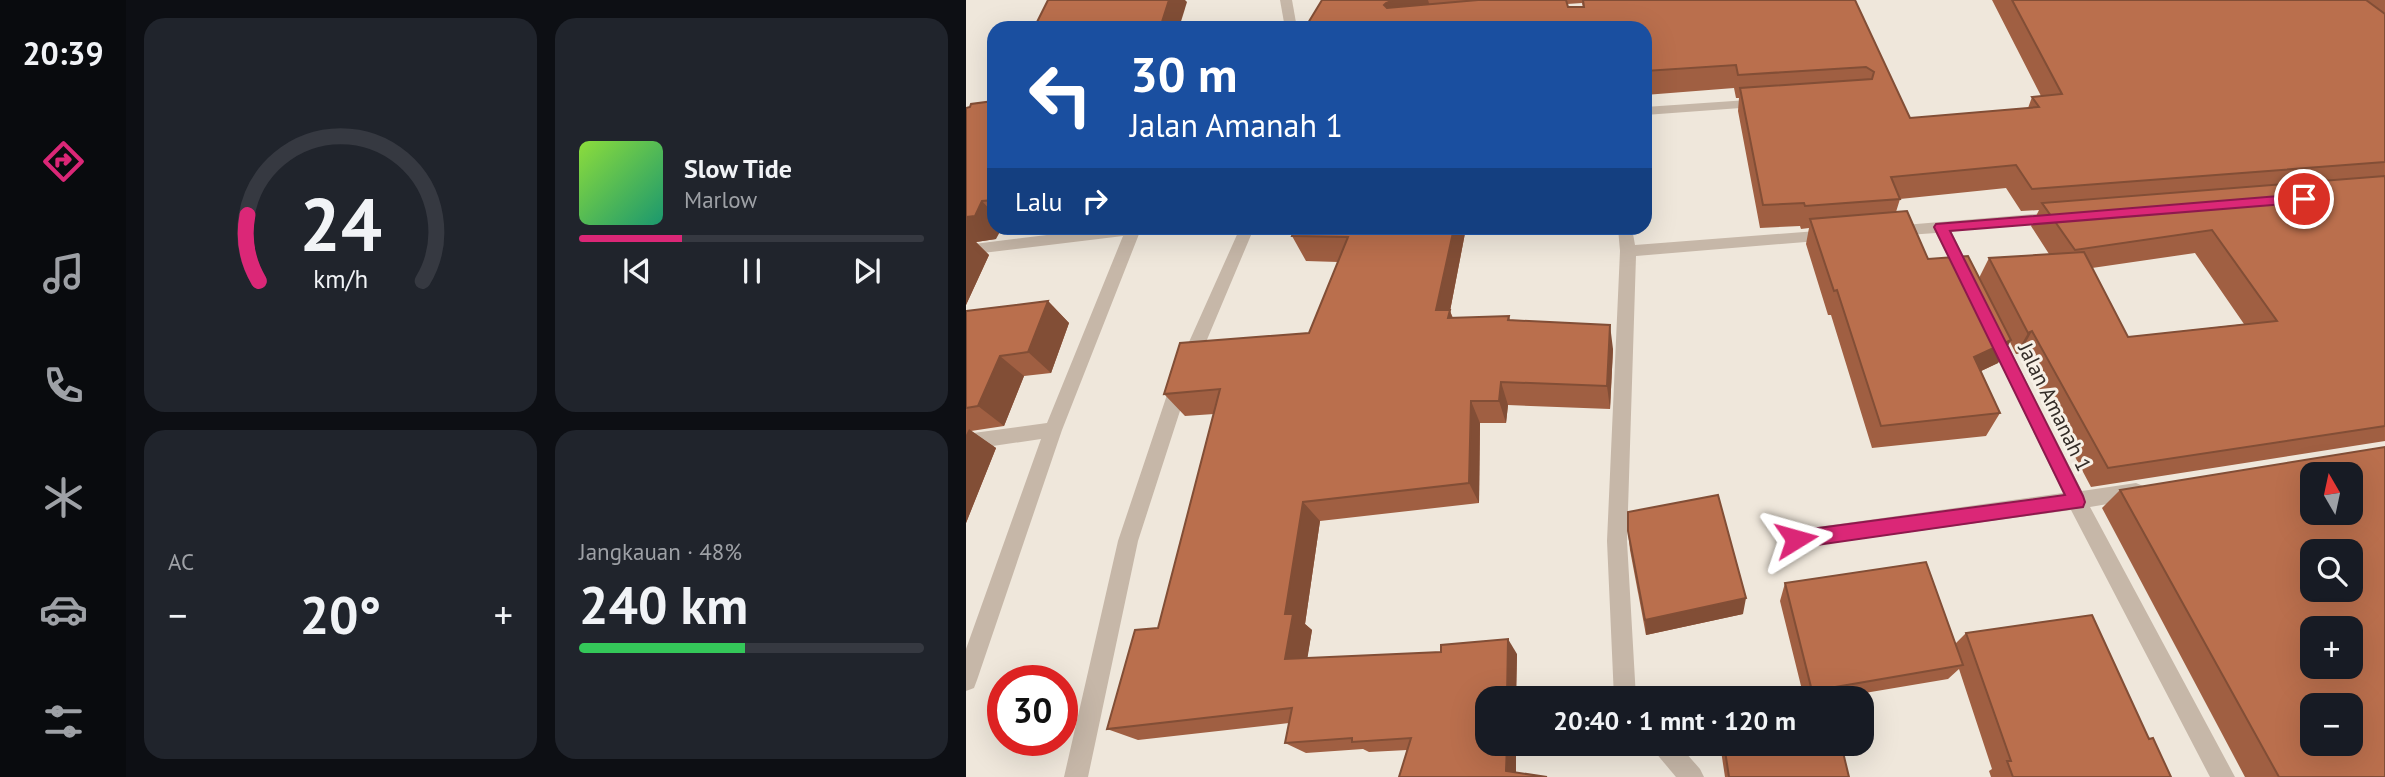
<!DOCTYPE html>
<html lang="id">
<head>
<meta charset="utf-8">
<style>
  body { margin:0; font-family:"PT Sans",sans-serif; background:#20242c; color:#f1f3f6; height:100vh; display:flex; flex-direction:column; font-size:26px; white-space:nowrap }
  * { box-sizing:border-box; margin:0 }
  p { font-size:23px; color:#9ea1a6 }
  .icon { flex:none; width:38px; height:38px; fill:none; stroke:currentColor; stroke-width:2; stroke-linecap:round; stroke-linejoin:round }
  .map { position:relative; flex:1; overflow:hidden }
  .sheet { display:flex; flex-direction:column; gap:18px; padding:18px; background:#0d0f14; width:840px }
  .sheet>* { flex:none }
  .guide { position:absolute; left:21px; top:21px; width:665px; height:214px; border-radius:21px; box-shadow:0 7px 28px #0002; background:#1a4fa0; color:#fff; overflow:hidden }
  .needle { width:46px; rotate:351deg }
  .controls { position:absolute; left:1334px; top:462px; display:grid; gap:14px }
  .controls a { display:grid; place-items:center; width:63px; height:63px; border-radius:14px; background:#171b24; box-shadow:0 7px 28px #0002; font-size:35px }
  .speed { position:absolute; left:21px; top:665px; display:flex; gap:14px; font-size:35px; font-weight:700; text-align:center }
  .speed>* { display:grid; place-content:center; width:91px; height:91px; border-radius:50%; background:#171b24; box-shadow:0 7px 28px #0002; line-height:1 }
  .speed .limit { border:10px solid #d22; background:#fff; color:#111 }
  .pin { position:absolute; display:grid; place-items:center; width:60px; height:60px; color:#fff; margin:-30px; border:4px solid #fff; border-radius:50%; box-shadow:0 2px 7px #0007 }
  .me { position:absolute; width:77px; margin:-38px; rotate:82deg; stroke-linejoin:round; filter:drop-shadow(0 0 5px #0008) }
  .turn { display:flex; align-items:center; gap:24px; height:147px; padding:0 28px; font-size:32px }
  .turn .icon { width:91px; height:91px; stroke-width:2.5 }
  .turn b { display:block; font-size:49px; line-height:60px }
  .then { display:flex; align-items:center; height:66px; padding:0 28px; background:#0003; gap:14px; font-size:26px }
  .big { font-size:52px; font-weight:700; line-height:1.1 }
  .sheet .tile { flex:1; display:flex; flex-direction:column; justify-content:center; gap:10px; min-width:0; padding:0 24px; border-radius:21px; background:#20242c }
  .sheet .dial { align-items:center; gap:0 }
  .dial svg { height:182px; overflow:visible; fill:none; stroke:#363941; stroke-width:7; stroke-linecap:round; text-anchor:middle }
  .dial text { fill:#f1f3f6; stroke:none }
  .song { display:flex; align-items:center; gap:21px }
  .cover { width:84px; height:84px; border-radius:10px; background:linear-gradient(135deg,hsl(90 70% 55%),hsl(160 70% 35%)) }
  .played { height:7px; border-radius:4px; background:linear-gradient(90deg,#db2777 30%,#363941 30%) }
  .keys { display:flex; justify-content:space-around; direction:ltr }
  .heat { display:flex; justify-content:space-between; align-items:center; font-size:38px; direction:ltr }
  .charge { height:10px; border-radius:5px; background:linear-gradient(90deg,#34c759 48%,#363941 0) }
  .sheet .tiles { flex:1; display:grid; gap:18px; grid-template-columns:repeat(2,1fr) }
  .trip { position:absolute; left:509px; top:686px; width:399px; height:70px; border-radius:21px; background:#171b24; box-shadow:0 7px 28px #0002; font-weight:700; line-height:70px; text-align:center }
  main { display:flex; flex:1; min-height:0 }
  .tab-bar { display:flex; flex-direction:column; width:126px; justify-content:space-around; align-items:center; background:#090b0e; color:#9ea1a6 }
  .tab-bar .icon { width:49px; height:49px }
  .tab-bar .on { color:#db2777 }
  .tab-bar b { font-size:32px; color:#f1f3f6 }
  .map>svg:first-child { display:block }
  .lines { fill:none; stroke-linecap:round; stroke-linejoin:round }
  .minor { fill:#c6b7a8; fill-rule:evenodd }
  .wall { fill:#a05f42; fill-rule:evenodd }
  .shaded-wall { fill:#824e36 }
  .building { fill:#ba6f4d; stroke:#824e36; stroke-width:2; fill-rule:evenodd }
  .route { fill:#db2777; stroke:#8e194d; stroke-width:2 }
  .labels { text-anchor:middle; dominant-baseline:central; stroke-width:6; stroke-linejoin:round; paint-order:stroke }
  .street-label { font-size:21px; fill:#332c27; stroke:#f7f0e6 }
</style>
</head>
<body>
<main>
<nav class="tab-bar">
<b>20:39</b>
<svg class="icon on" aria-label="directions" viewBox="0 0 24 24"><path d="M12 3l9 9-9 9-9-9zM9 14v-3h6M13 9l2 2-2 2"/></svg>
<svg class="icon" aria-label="music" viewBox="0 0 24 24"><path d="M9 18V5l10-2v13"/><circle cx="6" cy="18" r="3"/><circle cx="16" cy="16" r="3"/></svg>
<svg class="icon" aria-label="phone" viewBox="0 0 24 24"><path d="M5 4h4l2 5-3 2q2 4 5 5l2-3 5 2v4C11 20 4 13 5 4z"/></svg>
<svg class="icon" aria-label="climate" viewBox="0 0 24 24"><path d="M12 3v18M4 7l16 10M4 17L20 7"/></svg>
<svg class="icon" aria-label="car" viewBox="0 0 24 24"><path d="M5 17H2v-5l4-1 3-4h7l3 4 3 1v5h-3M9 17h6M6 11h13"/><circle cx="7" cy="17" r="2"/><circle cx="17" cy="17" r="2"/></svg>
<svg class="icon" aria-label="filters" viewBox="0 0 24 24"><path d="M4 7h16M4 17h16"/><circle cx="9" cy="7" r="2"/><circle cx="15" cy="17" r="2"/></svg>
</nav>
<section class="sheet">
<div class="tiles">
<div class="tile dial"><svg viewBox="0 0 100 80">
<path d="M14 69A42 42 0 1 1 86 69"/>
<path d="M14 69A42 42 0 0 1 9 40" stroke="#db2777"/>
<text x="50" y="56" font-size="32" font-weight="700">24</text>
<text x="50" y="72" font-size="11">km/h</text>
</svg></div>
<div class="tile">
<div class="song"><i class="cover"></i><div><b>Slow Tide</b><p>Marlow</p></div></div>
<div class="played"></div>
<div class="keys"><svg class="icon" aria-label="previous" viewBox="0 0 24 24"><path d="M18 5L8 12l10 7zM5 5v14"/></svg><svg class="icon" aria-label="pause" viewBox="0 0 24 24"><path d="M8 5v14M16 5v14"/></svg><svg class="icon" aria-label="next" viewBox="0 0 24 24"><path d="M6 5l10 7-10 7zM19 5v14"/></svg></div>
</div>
<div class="tile"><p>AC</p>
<div class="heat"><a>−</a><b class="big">20°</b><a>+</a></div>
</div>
<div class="tile"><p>Jangkauan · 48%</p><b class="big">240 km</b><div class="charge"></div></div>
</div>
</section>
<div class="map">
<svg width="1419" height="777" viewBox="0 0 1419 777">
  <rect width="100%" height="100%" fill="#efe7db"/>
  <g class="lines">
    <g class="minor">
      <polygon points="314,0 326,0 331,28 319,28"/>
      <polygon points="797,99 802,100 802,106 679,115 679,107"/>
      <polygon points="1091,212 1098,217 1096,221 985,231 1008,277 1000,283 994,281 970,233 927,236 919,231 927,226"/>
      <polygon points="138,228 175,229 96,430 11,680 8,688 0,691 0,649 75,439 0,450 0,434 81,423 157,236 0,255 0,245"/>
      <polygon points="274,228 288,228 224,380 172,541 122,777 98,777 152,541 206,380"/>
      <polygon points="652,228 666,228 669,245 864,230 872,235 864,240 670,256 661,541 670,698 648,698 641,541 654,251"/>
      <polygon points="1028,328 1034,329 1116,491 1170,483 1177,486 1180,492 1177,498 1124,507 1269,777 1244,777 1105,510 830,548 823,546 820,539 823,532 830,530 1097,493 1020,334 1022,329"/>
      <polygon points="686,744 712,744 734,769 738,777 710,777 689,752"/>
    </g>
  </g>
  <g class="wall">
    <path d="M356 0H889L944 118 1062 108 1066 97 1075 96 1026 0H1419V441L1125 487 1054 353 1050 354 1044 342 1032 363 1015 371 1034 413 1020 436 906 448 865 315H862L840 244 843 228 835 229 834 226 794 228 772 111 773 98H770L768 88 679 95V28ZM616 3 617 7H602L601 4ZM1040 188 1055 211 1073 210 1065 226 1083 254 1023 258 1013 278 962 259 930 212 934 199ZM1229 253 1278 324 1162 337 1126 268Z"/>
    <polygon points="28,101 28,228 30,239 10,242 23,255 0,305 0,108"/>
    <polygon points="500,228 484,311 487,318 543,316 544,320 647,349 644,409 542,405 540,423 514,423 513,503 354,521 339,624 346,630 341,658 551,654 550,698 522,698 433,777 441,750 403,752 397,749 340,753 319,743 323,723 172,740 141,729 192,628 248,414 219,416 198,394 343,333 372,262 340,261 326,236"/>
    <polygon points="82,301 103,323 85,373 58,376 38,426 5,431 30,448 0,523 0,311"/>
    <polygon points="1154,490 1419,777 1279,777 1136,508"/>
    <polygon points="662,531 777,614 680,635 664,550"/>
    <polygon points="819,583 989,644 1000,633 1183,739 1205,777 1025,777 1023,771 1026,769 993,669 982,679 869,698 838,698 814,601"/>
    <polygon points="754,744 875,744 883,777 759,777"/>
  </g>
  <g class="shaded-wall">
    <polygon points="203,0 219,0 221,2 213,28 194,28"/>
    <polygon points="428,0 462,0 466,13 427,25 418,5 420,3"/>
    <polygon points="16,201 28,214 28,228 36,228 30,239 10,242 23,255 0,305 0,217"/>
    <polygon points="488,228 500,228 484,311 492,334 470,310"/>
    <polygon points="82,301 103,323 85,373 62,352"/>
    <polygon points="644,325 647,349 644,409 641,386"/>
    <polygon points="1066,331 1054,353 1050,354 1062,333"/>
    <polygon points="1045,340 1032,363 996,380 1008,357"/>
    <polygon points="34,356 58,376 38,426 12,406"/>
    <polygon points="535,382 542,405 540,423 533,401"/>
    <polygon points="505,401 514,423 513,503 503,483"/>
    <polygon points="3,429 30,448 0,523 0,435"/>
    <polygon points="337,502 354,521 339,624 346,630 339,673 319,659 319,614"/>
    <polygon points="780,598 777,614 680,635 679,620"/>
    <polygon points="542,639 551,654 550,698 541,698"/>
    <polygon points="541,744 550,744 550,777 540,771"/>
  </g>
  <g class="building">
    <polygon points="82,0 203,0 194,28 68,28"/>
    <polygon points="356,0 428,0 420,3 418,5 421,8 512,0 600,0 602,7 618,7 617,0 889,0 944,118 1073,107 1066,97 1096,94 1046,0 1400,0 1419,14 1419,162 1066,189 1050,165 925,177 934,199 839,206 838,203 797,205 774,88 906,79 908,72 900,67 772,75 770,65 679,71 679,28 339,28"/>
    <polygon points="28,101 28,200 16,201 9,216 0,217 0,108 4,107 5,104"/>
    <polygon points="1419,176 1419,426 1142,468 1066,331 1062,333 1023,258 1118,252 1162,337 1311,321 1246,230 1109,250 1076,203"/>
    <polygon points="941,211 962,259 1002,256 1045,340 1008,357 1034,413 915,426 871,290 868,291 844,219"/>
    <polygon points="329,228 488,228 470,310 484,310 482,318 543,316 542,320 644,325 641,386 535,382 533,401 505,401 503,483 337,502 319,614 327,614 319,659 475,652 475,645 542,639 541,698 522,698 522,744 541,744 540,771 581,777 433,777 445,738 386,742 386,738 319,743 326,708 141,729 169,630 192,628 254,389 198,394 214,343 343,333 382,237 326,236"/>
    <polygon points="82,301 62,352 34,356 12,406 0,408 0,311"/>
    <path d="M1419 447V777H1313L1154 490ZM1346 474H1384V513H1346ZM1346 551H1384V590H1346ZM1346 628H1384V667H1346ZM1346 705H1384V744H1346Z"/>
    <polygon points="752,495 780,598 679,620 662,531 662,512"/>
    <polygon points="960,562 997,665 846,691 819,583"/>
    <polygon points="1126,615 1183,739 1187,738 1205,777 1047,777 1041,761 1045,761 1000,633"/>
    <polygon points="758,744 875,744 883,777 763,777"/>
  </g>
  <polygon class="route" points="1338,194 1345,199 1343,202 984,231 1117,496 1119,502 1117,507 830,548 824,545 821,539 824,533 830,531 1099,495 968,227 970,224"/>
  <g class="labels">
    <g class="street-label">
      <text transform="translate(1089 407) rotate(64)">Jalan Amanah 1</text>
    </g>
  </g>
</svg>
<div class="controls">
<a><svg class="needle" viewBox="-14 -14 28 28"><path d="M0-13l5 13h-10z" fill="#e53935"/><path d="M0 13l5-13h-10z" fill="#9ea1a6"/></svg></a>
<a><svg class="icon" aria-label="search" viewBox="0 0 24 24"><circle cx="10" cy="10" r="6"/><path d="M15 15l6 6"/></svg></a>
<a>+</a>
<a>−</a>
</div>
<div class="speed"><div class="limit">30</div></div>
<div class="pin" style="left:1338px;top:199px;background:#d93025"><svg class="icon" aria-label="arrive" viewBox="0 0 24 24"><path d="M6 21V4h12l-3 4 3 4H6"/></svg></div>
<svg class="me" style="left:830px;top:539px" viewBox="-20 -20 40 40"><path d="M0-17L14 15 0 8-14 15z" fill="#db2777" stroke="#fff" stroke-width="4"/></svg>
<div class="trip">20:40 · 1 mnt · 120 m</div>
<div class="guide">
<div class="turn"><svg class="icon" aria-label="left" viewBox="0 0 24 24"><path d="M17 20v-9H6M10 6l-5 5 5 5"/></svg><div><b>30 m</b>Jalan Amanah 1</div></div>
<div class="then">Lalu<svg class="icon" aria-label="right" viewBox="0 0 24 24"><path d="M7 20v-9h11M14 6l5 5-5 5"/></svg></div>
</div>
</div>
</main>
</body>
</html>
